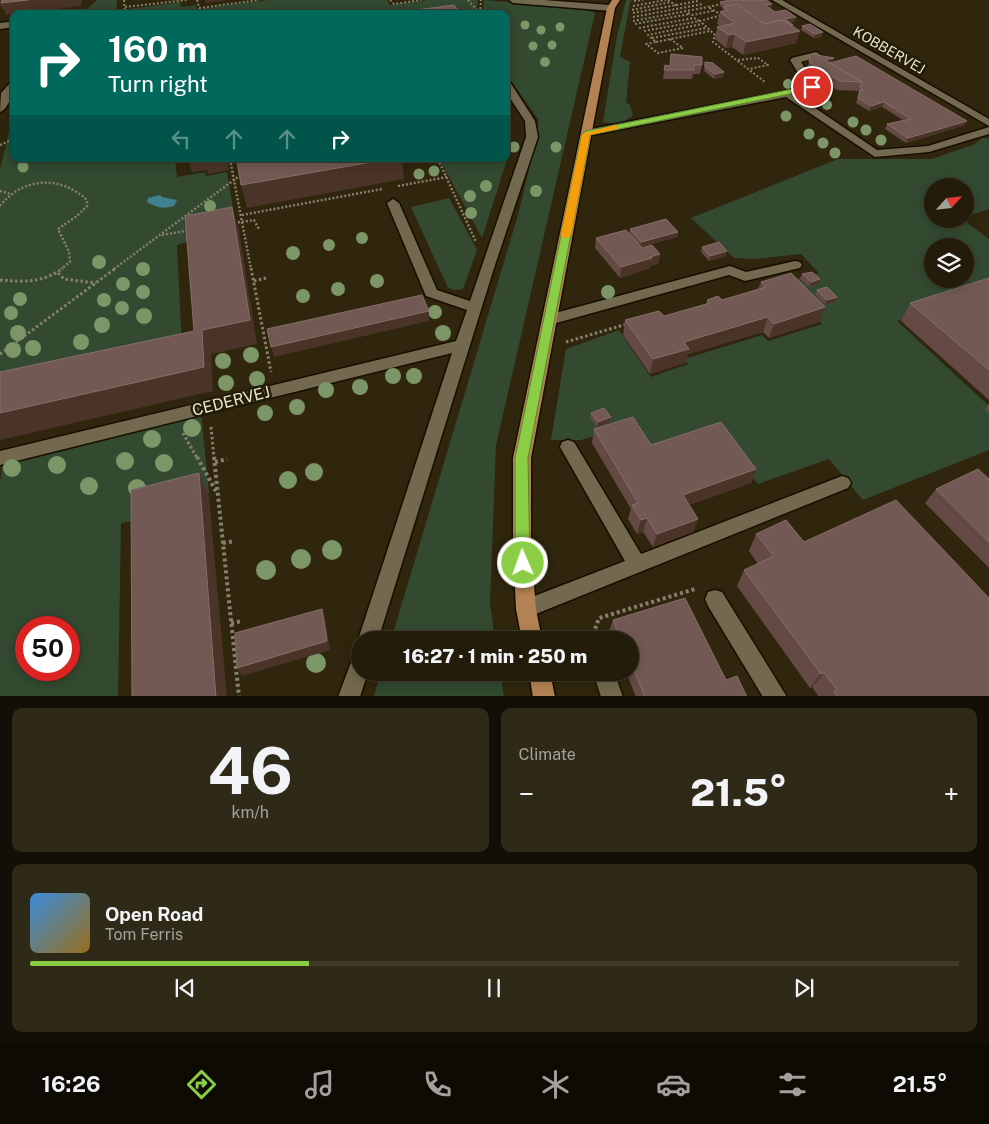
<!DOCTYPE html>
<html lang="en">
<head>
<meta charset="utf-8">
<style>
  body { margin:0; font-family:"Public Sans",sans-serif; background:#2f2918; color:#f1f3f6; height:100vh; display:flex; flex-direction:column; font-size:19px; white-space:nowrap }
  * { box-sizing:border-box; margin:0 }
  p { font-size:16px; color:#a3a19c }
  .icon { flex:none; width:28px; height:28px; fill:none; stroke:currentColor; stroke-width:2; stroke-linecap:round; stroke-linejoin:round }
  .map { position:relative; height:696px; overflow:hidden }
  .drawer { display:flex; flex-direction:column; gap:12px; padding:12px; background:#130f06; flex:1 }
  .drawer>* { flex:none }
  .banner { position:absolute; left:10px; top:10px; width:500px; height:152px; border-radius:10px; box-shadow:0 2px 12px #0003,0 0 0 1px #403a2b; background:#00695c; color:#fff; overflow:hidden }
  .needle { width:32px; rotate:63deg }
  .controls { position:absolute; left:924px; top:178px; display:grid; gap:10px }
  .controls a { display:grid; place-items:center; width:50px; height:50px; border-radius:50%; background:#231c0a; box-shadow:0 2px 12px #0003,0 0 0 1px #403a2b; font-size:25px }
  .speed { position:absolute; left:15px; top:616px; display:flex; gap:10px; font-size:25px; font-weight:700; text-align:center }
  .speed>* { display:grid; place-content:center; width:65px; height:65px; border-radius:50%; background:#231c0a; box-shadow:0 2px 12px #0003,0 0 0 1px #403a2b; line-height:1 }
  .speed .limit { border:8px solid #d22; background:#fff; color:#111 }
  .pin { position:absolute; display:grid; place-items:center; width:42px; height:42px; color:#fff; margin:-21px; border:2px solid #fff; border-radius:50%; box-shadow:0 1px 5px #0007 }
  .me { position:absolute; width:55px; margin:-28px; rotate:358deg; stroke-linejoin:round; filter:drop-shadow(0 0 4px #0008) }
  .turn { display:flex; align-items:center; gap:18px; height:105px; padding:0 15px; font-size:22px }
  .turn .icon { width:65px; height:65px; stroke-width:2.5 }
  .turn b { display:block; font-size:35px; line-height:42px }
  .lanes { display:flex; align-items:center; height:48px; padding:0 15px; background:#0003; justify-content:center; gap:25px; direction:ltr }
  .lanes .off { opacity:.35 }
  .big { font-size:38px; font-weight:800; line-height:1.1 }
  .drawer .widget { flex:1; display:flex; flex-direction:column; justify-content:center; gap:8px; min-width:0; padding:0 18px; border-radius:10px; background:#2f2918 }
  .drawer .dial { align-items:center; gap:0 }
  .dial b { font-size:65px; line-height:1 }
  .song { display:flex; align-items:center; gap:15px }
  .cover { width:60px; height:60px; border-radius:8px; background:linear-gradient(135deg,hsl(210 70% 55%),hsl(40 70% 35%)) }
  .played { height:5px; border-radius:2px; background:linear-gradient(90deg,#8bce46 30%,#403a2b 30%) }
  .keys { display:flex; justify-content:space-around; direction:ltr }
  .heat { display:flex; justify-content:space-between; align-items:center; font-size:28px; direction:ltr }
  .drawer .tiles { flex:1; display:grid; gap:12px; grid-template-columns:1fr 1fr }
  .widget:last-child { grid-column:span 2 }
  .trip { position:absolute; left:351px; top:631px; width:288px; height:50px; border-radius:25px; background:#231c0a; box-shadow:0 2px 12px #0003,0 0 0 1px #403a2b; font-weight:800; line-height:50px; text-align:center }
  .dock { display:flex; height:80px; justify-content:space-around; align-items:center; background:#0e0b04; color:#a3a19c }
  .dock .icon { width:35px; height:35px }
  .dock .active { color:#8bce46 }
  .dock b { font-size:22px; color:#f1f3f6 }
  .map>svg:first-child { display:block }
  .green { fill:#334930; fill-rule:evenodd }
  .water { fill:#40818f }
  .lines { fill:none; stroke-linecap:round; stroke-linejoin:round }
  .minor-casing { stroke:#170e00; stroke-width:3 }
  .major-casing { stroke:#170e00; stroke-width:3 }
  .path-far3 { stroke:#88806c; stroke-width:2; stroke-dasharray:2 2; stroke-linecap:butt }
  .path-far2 { stroke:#88806c; stroke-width:2.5; stroke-dasharray:2 2; stroke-linecap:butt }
  .path-far1 { stroke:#88806c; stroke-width:3; stroke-dasharray:2.5 2.5; stroke-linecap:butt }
  .path { stroke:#88806c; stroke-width:4; stroke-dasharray:3 3; stroke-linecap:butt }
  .minor { fill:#73694e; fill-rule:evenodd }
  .major { fill:#b38254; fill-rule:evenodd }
  .tree { fill:#7c9668 }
  .wall { fill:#644944 }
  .shaded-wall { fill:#493427 }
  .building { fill:#725954; stroke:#856f68 }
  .route { fill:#8bce46; stroke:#5a862e }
  .slow { fill:#f59e0b }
  .labels { text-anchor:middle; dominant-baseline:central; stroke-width:5; stroke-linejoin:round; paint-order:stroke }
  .far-street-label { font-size:14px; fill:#e9e4d5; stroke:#251c04 }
  .street-label { font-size:16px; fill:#e9e4d5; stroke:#251c04 }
</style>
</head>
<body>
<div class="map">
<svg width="989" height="697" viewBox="0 0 989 697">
  <rect width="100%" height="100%" fill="#2f260d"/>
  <g class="green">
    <polygon points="97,0 117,0 116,14 82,14"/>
    <polygon points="267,0 387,0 390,5 427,0 478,0 477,8 474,14 205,14 203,8"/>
    <polygon points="484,0 580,8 595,13 496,445 490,603 495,640 391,640 518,215 538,132 538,119 506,74 506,14 483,14"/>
    <polygon points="626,0 632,0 630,3 620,57 630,62 626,102 630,105 633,116 619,124 603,122 617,36"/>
    <polygon points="180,2 181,7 196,5 198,14 128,14 128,9"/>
    <polygon points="14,111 14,159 175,159 177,177 205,172 206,176 227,172 233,208 214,213 190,241 177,245 182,347 0,386 0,170"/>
    <path d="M982 138H989V209L968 216 966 222 989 239V290L897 321 989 406V450L863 500 829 459 758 484 717 434 649 456 625 427 581 440H551L566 349 619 330 651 377 688 364 684 359 762 335 768 341 822 324 784 282 819 273 801 254 755 259 734 258 691 218 838 159H932L975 144ZM932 186H965V219H932ZM932 246H965V279H932Z"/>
    <polygon points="506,150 510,150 482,238 441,162 458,159 506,159"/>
    <polygon points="449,198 477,250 463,289 454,290 448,288 411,207"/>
    <path d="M200 401 209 493 139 513 141 520 121 523 118 696H0V483L4 450ZM26 628H69V670H26Z"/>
    <polygon points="381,673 500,673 504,696 374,696"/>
  </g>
  <path class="water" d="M160 195 162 197 177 200 174 206C163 209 157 208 147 202L148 198Z"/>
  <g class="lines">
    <defs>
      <g id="minor">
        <polygon points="509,0 544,0 611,5 615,8 611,11 513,3"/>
        <polygon points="772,0 782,0 989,119 989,126"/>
        <polygon points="14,21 14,27 0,29 0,23"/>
        <polygon points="816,52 821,55 819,57 801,62 817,87 796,95 877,150 928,146 989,127 989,134 929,152 875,157 786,97 586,136 581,133 586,130 786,91 806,86 790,60 792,58"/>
        <polygon points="506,81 510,82 535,121 538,137 494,268 378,640 360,640 360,645 358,640 452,353 0,465 0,451 456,341 467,310 426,296 387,203 393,199 399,203 437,290 470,301 526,137 525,121 506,92"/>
        <path d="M14 82C14 90 9 109 0 112L1 93 10 83Z"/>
        <polygon points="795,261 800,262 802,265 800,268 745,281 729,275 549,325 544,324 542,320 544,316 730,266 746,272"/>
        <polygon points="568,440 574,442 641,554 842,476 848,478 851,483 848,488 526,618 519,616 516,609 519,602 625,561 560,447 562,442"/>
        <polygon points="715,590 722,592 787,697 763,697 708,606 705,599 708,592"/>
        <polygon points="360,654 360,672 368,672 360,697 338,697 353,657"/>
        <polygon points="593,672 614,672 623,697 601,697"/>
      </g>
      <g id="major">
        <polygon points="612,0 620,0 615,8 531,458 531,548 536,609 542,640 522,640 516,609 513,548 513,458 607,8"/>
        <polygon points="529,672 550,672 555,697 533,697"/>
      </g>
    </defs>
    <use href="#minor" class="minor-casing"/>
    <use href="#major" class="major-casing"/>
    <g class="path-far3">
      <polyline points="124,0 125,14"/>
      <polyline points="197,0 201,14"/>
      <polyline points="390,0 394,4 421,0"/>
      <polyline points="468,0 479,12"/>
      <polyline points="668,0 677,6"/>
      <polyline points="634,1 643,0"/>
      <polyline points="722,4 708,7 722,15 700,21 715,35 713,42 765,82"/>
      <polyline points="633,6 666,0"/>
      <polyline points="125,7 187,0"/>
      <polyline points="199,8 259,0"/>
      <polyline points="632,10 671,2"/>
      <polyline points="480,13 481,0"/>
      <polyline points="633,13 698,1"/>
      <polyline points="688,13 692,15 713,11"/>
      <polyline points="633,17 703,4"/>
      <polyline points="633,21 708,7"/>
      <polyline points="635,24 690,14"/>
      <polyline points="639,28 694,18 700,21"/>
      <polyline points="644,31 700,21"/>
      <polyline points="652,38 706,28"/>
      <polyline points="670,39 683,48 658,53 646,44 656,42 648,35 702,24"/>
      <polyline points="656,42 710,31"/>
      <polyline points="738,60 758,58 768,65 749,69"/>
    </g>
    <g class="path-far2">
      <polyline points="0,145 14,139"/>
      <polyline points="230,159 251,269"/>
      <polyline points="438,159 476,242"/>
      <polyline points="398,186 447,177"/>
      <polyline points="0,191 11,194"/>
      <path d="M0 206C23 177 60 175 87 200V206L77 216 58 229 69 252 70 262 61 269"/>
      <polyline points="242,215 382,189"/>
      <polyline points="234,223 254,220 259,229"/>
      <polyline points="162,235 191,230"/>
      <polyline points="114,269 242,174"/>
    </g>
    <g class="path-far1">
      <polyline points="251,268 271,372"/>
      <polyline points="58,273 64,279 96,283"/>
      <path d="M0 280C24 282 43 283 63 268"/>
      <polyline points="254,281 266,278"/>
      <polyline points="566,342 627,324"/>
      <polyline points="0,354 116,268"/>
      <polyline points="211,427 214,458"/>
      <polyline points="183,433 197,458"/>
    </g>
    <g class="path">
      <polyline points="197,457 217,493"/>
      <polyline points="214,457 239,697"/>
      <polyline points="215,462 227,459"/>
      <polyline points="223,543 235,541"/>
      <polyline points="231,623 243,621"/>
      <polyline points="591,640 599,618 695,589"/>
    </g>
    <use href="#minor" class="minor"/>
    <use href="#major" class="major"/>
  </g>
  <g class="tree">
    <circle cx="525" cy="25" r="4.5"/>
    <circle cx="560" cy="27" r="4.5"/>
    <circle cx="541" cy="30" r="4.5"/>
    <circle cx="552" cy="45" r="4.5"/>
    <circle cx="533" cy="46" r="4.5"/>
    <circle cx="545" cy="62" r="5"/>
    <circle cx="788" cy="84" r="5"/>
    <circle cx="827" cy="105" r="5"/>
    <circle cx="786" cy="116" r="5.5"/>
    <circle cx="853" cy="122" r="5.5"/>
    <circle cx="866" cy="130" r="5.5"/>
    <circle cx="809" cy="134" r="5.5"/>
    <circle cx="881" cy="140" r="5.5"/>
    <circle cx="823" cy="143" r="5.5"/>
    <circle cx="514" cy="147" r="5.5"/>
    <circle cx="556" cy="147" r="5.5"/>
    <circle cx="835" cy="153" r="5.5"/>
    <circle cx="23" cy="167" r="5.5"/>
    <circle cx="434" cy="171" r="5.5"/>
    <circle cx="419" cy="174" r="5.5"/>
    <circle cx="486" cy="186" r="6"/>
    <circle cx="536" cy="191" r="6"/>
    <circle cx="470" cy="196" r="6"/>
    <circle cx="210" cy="206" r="6"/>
    <circle cx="471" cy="213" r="6"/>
    <circle cx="362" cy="238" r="6"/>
    <circle cx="329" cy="245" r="6"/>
    <circle cx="293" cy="253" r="7"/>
    <circle cx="99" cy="262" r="7"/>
    <circle cx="143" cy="269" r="7"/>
    <circle cx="377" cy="281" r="7"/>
    <circle cx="123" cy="284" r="7"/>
    <circle cx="338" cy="289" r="7"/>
    <circle cx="143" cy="292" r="7"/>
    <circle cx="608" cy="292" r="7"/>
    <circle cx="303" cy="296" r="7"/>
    <circle cx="20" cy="299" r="7"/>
    <circle cx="104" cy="300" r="7"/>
    <circle cx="122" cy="308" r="7"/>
    <circle cx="435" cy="312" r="7"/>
    <circle cx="11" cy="313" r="7"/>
    <circle cx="144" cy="316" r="8"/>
    <circle cx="102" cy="325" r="8"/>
    <circle cx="18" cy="333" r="8"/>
    <circle cx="443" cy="333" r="8"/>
    <circle cx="81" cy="342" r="8"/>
    <circle cx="33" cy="348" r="8"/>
    <circle cx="13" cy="350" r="8"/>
    <circle cx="251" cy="355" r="8"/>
    <circle cx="223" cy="361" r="8"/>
    <circle cx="393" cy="376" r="8"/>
    <circle cx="414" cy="376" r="8"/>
    <circle cx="257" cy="379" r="8"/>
    <circle cx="226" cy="383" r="8"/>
    <circle cx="360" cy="387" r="8"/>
    <circle cx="326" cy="390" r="8"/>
    <circle cx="297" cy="407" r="8"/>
    <circle cx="265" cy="413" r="8"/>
    <circle cx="192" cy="428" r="9"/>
    <circle cx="152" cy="439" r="9"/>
    <circle cx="125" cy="461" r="9"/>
    <circle cx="164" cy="463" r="9"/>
    <circle cx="57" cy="465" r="9"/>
    <circle cx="12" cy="468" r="9"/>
    <circle cx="314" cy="472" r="9"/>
    <circle cx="288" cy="480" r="9"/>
    <circle cx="89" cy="486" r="9"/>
    <circle cx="137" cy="488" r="9"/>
    <circle cx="332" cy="550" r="10"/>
    <circle cx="301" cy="559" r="10"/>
    <circle cx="266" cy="570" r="10"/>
    <circle cx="316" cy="663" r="10"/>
  </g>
  <g class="wall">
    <polygon points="720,2 772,4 771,8 770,9 775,12 795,22 790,22 793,25 793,26 796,43 743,55 732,47 726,48 715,39 717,27 720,26 717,24 720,12 722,11 723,8 720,6"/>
    <polygon points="802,26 821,37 814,38 801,30"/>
    <polygon points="671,54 702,65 700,74 693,74 692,79 663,79 665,65 670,66"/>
    <polygon points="811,54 834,58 832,62 965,125 906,143 885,129 887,124 903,120 882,107 869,111 856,103 859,92 859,91 837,90 807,71"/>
    <polygon points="705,62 723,77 714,79 704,71"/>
    <polygon points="630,229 678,232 677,237 641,247 660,254 658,264 650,266 650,268 620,278 595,248 596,238 629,234"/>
    <polygon points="702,247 726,256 709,261 701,252"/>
    <polygon points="802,274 820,279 818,284 809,287 800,279"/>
    <polygon points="989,278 989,400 901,321 910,303"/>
    <polygon points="761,282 819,322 769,338 763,332 688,354 685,363 650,374 623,335 625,320 664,316 706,304 707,300 722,300 758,289"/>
    <polygon points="817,290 837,297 835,302 825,305 815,295"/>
    <polygon points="989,403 989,413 985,409"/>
    <polygon points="591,413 611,417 610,422 597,427 590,418"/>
    <polygon points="594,429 651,445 756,469 751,483 689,505 698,519 693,532 653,547 643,532 637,534 628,519 631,509 592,443"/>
    <polygon points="989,479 989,568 925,503 936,489"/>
    <polygon points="756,534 804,542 989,697 819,697 812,687 810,688 737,586 744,570 758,564 749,551"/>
    <polygon points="613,620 726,680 747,697 636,697 626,672 630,672 630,640 613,640 609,632"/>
  </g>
  <g class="shaded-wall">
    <polygon points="0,0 82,0 81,6 14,14 6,15 4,9 2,9 0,4"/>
    <polygon points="205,0 229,0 205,3"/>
    <polygon points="772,4 771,8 764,10 765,5"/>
    <polygon points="796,17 795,22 784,24 785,19"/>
    <polygon points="800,31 796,43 743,55 746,42"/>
    <polygon points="823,32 821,37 814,38 815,34"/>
    <polygon points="735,34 732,47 726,48 729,35"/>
    <polygon points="834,58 831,67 825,60"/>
    <polygon points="724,72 723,77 714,79 715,74"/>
    <polygon points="884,102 882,107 869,111 871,106"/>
    <polygon points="967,121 965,125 906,143 908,138"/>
    <polygon points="188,159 227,159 229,170 208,174 207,170 192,172"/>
    <polygon points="389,159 402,159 404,179 247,208 241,185"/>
    <polygon points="232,207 239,230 257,344 211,354 213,391 0,440 0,413 202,330"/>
    <polygon points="678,232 677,237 640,247 641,242"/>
    <polygon points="727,251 726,256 709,261 710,256"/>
    <polygon points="660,254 658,264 650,266 650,268 620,278 621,267"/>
    <polygon points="820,279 818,284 809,287 811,282"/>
    <polygon points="837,297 835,302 825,305 827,300"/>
    <polygon points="825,307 819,322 769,338 774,324"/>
    <polygon points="429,311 429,321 274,357 271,347"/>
    <polygon points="768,317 763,332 688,354 685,363 650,374 653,359 684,342"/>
    <polygon points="611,417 610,422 597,427 598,422"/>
    <polygon points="756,469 751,483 678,509 683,495"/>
    <polygon points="199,473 209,496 227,697 216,697"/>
    <polygon points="647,518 643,532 637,534 641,520"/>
    <polygon points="698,519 693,532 653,547 657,534"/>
    <polygon points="322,609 325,618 330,650 242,676 237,668"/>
    <polygon points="824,673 812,687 810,688 821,674"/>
  </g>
  <g class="building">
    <polygon points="2,0 28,0 1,3"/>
    <polygon points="730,0 766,0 772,4 765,5 775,12 786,10 796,17 785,19 793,25 791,25 783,20 764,24 737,4 727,6 720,2"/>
    <polygon points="737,4 764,24 783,20 800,31 746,42 735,34 729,35 717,27 735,23 720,12 729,10 723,7"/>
    <polygon points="454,5 460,14 386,14"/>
    <polygon points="810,24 823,32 815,34 802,26"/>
    <polygon points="671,54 702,57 702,65 694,65 694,70 664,70 665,65 670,66"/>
    <polygon points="811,54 834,58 825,60 862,82 840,81 809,62"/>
    <polygon points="856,56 967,121 908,138 887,124 911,119 884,102 871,106 858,98 860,90 863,90 860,87 862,82 830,63"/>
    <polygon points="705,62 713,63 724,72 715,74 705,67"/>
    <polygon points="254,159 389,159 241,185 237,162"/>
    <polygon points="232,207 250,320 202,330 204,367 0,413 0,372 194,331 185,216"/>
    <polygon points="666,219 678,232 641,242 630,229"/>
    <polygon points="626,230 642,248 652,245 660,254 650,257 652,258 621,267 596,238"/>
    <polygon points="719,242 727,251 710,256 702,247"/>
    <polygon points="812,272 820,279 811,282 802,274"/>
    <polygon points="791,273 825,307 774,324 768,317 684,342 689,349 653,359 625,320 659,311 664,316 710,303 707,300 718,296 722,300 766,287 761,282"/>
    <polygon points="989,278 989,370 910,303"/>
    <polygon points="827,287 837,297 827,300 817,290"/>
    <polygon points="422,295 429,311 271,347 267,329"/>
    <polygon points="604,408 611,417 598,422 591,413"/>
    <polygon points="633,417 651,445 721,422 756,469 683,495 698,519 657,534 647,518 641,520 632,505 638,503 594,429"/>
    <polygon points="978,469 989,479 989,542 936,489"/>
    <polygon points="199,473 216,697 132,697 131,490"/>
    <polygon points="896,500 989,598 989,697 838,697 834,692 837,690 824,673 821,674 744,570 774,556 756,534 786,520 804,542"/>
    <polygon points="685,598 726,680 737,676 747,697 645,697 630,661 630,640 621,640 613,620"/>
    <polygon points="322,609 327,641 237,668 235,633"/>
  </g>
  <polygon class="route" points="812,85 815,87 814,89 590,135 528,458 530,563 528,568 523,570 518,568 515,563 515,458 582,134 586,131"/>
  <polygon class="slow" points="615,125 619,128 618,129 590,135 571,235 566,238 562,238 561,235 582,134"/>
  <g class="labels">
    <g class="far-street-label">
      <text transform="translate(889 50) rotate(30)">KOBBERVEJ</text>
    </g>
    <g class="street-label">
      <text transform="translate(231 401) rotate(-14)">CEDERVEJ</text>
    </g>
  </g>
</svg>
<div class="controls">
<a><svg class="needle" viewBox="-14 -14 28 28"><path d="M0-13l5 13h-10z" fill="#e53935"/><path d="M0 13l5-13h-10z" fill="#a3a19c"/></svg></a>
<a><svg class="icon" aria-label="layers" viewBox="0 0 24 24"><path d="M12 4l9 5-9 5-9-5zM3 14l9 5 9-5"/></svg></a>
</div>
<div class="speed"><div class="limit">50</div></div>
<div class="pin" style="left:812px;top:87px;background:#d93025"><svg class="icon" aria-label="arrive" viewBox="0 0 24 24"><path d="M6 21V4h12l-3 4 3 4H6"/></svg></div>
<svg class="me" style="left:523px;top:563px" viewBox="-20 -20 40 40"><circle r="17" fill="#8bce46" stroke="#fff" stroke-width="3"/><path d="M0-11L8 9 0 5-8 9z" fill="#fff"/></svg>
<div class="trip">16:27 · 1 min · 250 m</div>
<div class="banner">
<div class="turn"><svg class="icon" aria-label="right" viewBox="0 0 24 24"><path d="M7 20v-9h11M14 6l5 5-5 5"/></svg><div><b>160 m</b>Turn right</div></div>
<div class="lanes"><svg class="icon off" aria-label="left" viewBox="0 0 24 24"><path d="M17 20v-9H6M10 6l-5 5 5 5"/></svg><svg class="icon off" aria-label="ahead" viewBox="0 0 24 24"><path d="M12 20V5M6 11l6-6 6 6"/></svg><svg class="icon off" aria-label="ahead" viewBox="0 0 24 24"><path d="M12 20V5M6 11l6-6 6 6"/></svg><svg class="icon" aria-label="right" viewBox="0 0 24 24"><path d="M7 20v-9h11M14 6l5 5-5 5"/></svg></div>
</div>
</div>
<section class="drawer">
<div class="tiles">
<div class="widget dial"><b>46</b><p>km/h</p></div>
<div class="widget"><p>Climate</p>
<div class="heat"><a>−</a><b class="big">21.5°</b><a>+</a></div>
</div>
<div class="widget">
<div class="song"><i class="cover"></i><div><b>Open Road</b><p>Tom Ferris</p></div></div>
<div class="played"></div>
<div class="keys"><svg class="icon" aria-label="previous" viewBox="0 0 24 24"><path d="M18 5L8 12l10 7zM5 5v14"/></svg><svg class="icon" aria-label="pause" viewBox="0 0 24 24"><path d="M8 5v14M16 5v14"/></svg><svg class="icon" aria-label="next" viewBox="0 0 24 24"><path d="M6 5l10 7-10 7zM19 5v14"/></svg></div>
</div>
</div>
</section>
<nav class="dock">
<b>16:26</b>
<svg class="icon active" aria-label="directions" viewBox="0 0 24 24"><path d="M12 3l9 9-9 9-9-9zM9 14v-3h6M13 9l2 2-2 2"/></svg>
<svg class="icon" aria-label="music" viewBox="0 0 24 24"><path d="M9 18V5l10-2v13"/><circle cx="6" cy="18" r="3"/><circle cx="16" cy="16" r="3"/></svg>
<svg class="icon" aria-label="phone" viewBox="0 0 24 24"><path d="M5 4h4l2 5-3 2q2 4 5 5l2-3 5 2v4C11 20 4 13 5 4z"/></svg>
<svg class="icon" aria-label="climate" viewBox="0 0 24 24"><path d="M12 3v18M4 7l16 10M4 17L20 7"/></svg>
<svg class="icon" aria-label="car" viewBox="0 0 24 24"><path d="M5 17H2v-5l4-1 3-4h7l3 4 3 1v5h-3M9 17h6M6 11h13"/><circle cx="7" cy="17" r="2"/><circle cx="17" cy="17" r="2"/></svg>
<svg class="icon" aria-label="filters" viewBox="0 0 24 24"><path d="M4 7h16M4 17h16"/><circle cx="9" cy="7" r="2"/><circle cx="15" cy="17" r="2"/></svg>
<b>21.5°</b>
</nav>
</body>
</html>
